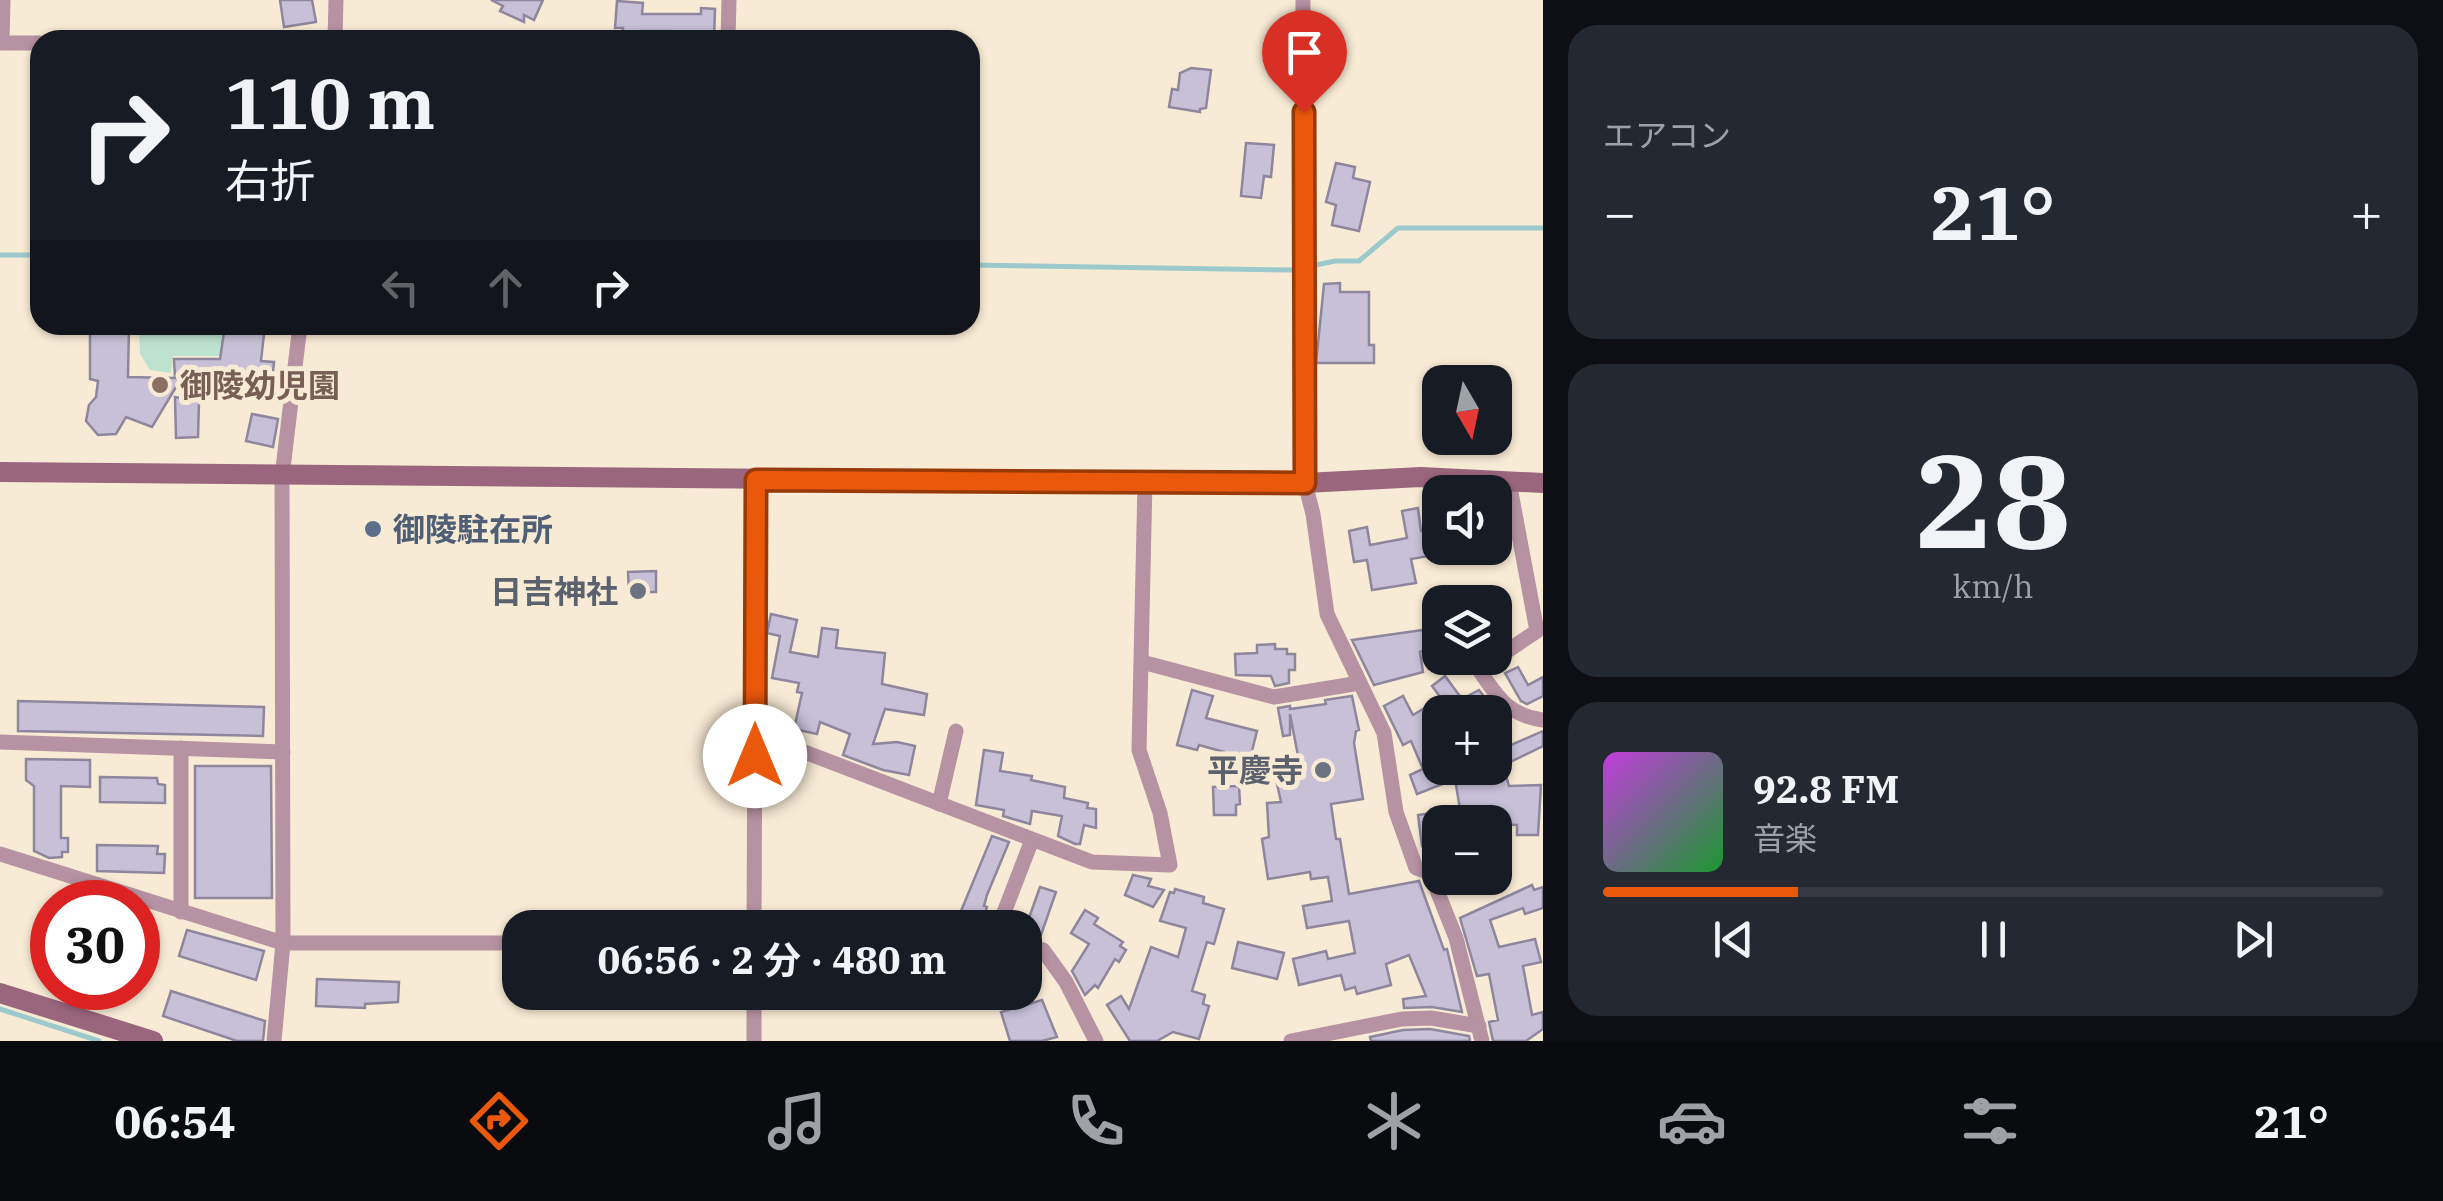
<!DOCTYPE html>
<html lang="ja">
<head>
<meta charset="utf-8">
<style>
  body { margin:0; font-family:"IBM Plex Serif","Noto Sans JP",serif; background:#242831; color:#f1f3f6; height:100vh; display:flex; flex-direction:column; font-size:38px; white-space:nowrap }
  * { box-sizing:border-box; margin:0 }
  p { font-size:32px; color:#9ea1a6 }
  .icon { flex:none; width:55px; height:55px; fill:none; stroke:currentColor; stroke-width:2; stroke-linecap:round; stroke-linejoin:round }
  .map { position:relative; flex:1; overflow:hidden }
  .details { display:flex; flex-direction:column; gap:25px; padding:25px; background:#0d0f14; width:900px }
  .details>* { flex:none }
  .guide { position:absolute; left:30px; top:30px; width:950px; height:305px; border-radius:30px; box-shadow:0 2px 8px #0004; background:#171b24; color:#f1f3f6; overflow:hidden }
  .needle { width:65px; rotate:171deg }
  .tools { position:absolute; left:1422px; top:365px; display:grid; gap:20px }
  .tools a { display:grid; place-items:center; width:90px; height:90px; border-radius:20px; background:#171b24; box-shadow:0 2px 8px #0004; font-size:50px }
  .speed { position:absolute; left:30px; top:880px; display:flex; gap:20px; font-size:50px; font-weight:700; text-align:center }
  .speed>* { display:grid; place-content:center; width:130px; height:130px; border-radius:50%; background:#171b24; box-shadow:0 2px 8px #0004; line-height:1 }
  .speed .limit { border:15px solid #d22; background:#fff; color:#111 }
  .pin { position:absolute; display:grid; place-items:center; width:85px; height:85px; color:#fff; margin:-102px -42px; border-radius:50% 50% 50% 0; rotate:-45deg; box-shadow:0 0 10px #0007 }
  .pin .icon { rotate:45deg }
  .me { position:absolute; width:110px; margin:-55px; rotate:0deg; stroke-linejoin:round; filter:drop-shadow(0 0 8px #0008) }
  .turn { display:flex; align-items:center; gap:35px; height:210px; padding:0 30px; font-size:45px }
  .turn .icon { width:130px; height:130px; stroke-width:2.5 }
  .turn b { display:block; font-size:70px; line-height:85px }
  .lanes { display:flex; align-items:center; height:95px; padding:0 30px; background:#0003; justify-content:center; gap:50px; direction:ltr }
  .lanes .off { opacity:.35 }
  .big { font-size:75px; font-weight:700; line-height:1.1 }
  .details .tile { flex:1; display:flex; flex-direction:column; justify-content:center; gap:15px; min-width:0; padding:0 35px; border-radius:30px; background:#242831 }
  .details .dial { align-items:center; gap:0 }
  .dial b { font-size:130px; line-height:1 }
  .song { display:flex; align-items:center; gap:30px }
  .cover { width:120px; height:120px; border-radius:15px; background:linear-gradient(135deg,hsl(290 70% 55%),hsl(130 70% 35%)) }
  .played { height:10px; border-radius:5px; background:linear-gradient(90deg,#ea580c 25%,#363941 25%) }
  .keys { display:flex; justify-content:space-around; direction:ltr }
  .heat { display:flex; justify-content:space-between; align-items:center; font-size:55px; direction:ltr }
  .trip { position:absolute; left:502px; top:910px; width:540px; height:100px; border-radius:30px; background:#171b24; box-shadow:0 2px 8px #0004; font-weight:700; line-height:100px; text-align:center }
  .menu { display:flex; height:160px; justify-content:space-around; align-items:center; background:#090b0e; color:#9ea1a6 }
  .menu .icon { width:70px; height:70px }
  .menu .active { color:#ea580c }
  .menu b { font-size:45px; color:#f1f3f6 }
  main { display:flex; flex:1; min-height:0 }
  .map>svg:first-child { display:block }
  .green { fill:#bee2d0 }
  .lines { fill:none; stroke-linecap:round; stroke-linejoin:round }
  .stream { stroke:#9ccacc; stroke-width:5 }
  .building { fill:#c7c0d7; stroke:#8d869c; stroke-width:2.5 }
  .street { stroke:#b792a2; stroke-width:15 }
  .secondary { stroke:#9a667e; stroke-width:20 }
  .route-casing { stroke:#983908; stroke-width:25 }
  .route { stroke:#ea580c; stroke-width:18 }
  .education-dot { fill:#8d6e63; stroke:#f8ebd5; stroke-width:4 }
  .service-dot { fill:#5c6f8a; stroke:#f8ebd5; stroke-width:4 }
  .worship-dot { fill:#6b7280; stroke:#f8ebd5; stroke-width:4 }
  .labels { text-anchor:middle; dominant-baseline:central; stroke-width:10; stroke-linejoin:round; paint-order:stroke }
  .education-label { font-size:32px; font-weight:bold; fill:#785e54; stroke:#f8ebd5; text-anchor:start }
  .service-label { font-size:32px; font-weight:bold; fill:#4e5e75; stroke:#f8ebd5; text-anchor:start }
  .worship-label { font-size:32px; font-weight:bold; fill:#5b616d; stroke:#f8ebd5; text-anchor:end }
</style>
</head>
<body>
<main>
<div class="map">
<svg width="1543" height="1041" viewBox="0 0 1543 1041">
  <rect width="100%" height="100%" fill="#f8ebd5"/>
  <polygon class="green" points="139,325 224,325 220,356 173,356 171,373 150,370 140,354"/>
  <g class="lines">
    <g class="stream">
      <polyline points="0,255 40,255"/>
      <polyline points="970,265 1292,270 1335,261 1359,261 1398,228 1543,228"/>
      <polyline points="0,1009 99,1041"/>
    </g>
  </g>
  <g class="building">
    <polygon points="280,0 312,0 316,22 284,27"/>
    <polygon points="491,0 543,0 534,20 524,15 524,22 500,11 503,6"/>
    <polygon points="617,1 643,3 642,14 701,14 701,8 715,9 714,40 669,40 669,31 641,31 640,40 622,40 623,28 615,28"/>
    <polygon points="1191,68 1211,70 1206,108 1200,109 1200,112 1169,107 1172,89 1178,90 1180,73"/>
    <polygon points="1246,143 1274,145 1271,177 1264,176 1261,198 1241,196"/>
    <polygon points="1336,163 1355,167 1353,178 1370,182 1359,231 1332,225 1336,205 1326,202"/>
    <polygon points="1340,283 1340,292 1369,292 1369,345 1374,345 1374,363 1316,363 1324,284"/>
    <polygon points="90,325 129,325 128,377 175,378 174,359 220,359 225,325 265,325 261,361 274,362 271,392 179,382 152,427 126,417 116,434 98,435 86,421 89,405 96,397 98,381 90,379"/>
    <polygon points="175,397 199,402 198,437 176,438"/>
    <polygon points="252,414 278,419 273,447 246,441"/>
    <polygon points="1418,508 1421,531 1440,528 1440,554 1411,559 1416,583 1372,590 1367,560 1354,562 1349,531 1367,527 1370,545 1407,538 1402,511"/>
    <polygon points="656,571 656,592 629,592 628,572"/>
    <polygon points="771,614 797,620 790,652 818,657 822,628 838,630 836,648 885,653 882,684 927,694 924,715 885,709 873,744 897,742 915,746 909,775 883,770 843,755 850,734 820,722 817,734 794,729 802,693 797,692 799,683 772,678 780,636 767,633"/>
    <polygon points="1423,630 1426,649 1420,652 1423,672 1374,685 1352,640"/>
    <polygon points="1275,644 1275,649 1287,649 1287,654 1295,654 1295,670 1289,670 1289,683 1275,686 1271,676 1236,675 1235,654 1257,653 1257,645"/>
    <polygon points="1518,667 1528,685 1543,677 1543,696 1527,704 1521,701 1505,673"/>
    <polygon points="1445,676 1462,699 1479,690 1493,708 1484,712 1440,712 1440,768 1495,768 1495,752 1543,731 1543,746 1498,768 1504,768 1509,786 1541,785 1538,835 1517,835 1517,825 1440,822 1440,868 1430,861 1427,845 1422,846 1418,815 1460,809 1455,779 1417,794 1410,775 1423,769 1411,741 1403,745 1384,706 1403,696 1413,715 1441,698 1432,686"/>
    <polygon points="1192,690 1213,696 1206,718 1257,731 1247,771 1221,764 1224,752 1199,745 1197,750 1177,745"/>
    <polygon points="1352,696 1359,730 1356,731 1354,743 1363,799 1331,804 1336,839 1340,839 1349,894 1419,881 1444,950 1447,949 1462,1012 1432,1007 1404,1008 1403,999 1426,996 1409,955 1386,964 1391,985 1357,994 1355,987 1345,990 1341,975 1299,985 1293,959 1326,951 1328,959 1355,953 1349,921 1307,928 1303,906 1332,901 1328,877 1311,879 1310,872 1268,879 1262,839 1269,837 1267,803 1281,802 1277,784 1297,783 1254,772 1296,765 1299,761 1290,714 1290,735 1283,736 1278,708 1290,706 1290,709 1326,704 1325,700"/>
    <polygon points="18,701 264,707 263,736 18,731"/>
    <polygon points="984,750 1003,753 1000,771 1032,776 1031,780 1065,787 1064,798 1088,803 1087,808 1096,809 1096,828 1084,825 1080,844 1075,844 1058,836 1062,816 1032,811 1030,824 1003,816 1004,810 976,805"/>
    <polygon points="26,759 90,760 90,787 61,786 61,838 68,838 68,852 62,852 62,857 49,858 34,851 34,786 26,780"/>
    <polygon points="195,766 271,766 272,898 195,898"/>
    <polygon points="100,777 157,778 158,784 165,785 165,803 100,802"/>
    <polygon points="1239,786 1240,804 1236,805 1236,815 1214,815 1213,787"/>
    <polygon points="992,836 1009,842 987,895 984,906 987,907 980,928 954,928"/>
    <polygon points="97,845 158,846 157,854 165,854 164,873 97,871"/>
    <polygon points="1133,875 1151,879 1148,886 1164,890 1153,907 1125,895"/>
    <polygon points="1532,885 1534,890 1543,887 1543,908 1525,914 1523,908 1490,920 1499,947 1535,939 1541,962 1523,966 1532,1015 1543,1012 1543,1029 1526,1041 1493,1041 1489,1022 1498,1020 1489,974 1477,976 1460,918"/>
    <polygon points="1040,887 1056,892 1041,935 1025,929"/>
    <polygon points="1175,889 1204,897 1203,903 1224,909 1214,944 1207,942 1192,991 1205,995 1203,1004 1209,1006 1199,1039 1173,1032 1157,1041 1130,1041 1107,1005 1121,996 1129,1009 1151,947 1178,957 1186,928 1160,921 1170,892 1174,893"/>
    <polygon points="1085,910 1098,918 1094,924 1123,942 1120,946 1126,950 1119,962 1115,959 1098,988 1095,985 1085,995 1072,971 1089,944 1071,933"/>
    <polygon points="187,930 264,951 256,980 179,956"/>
    <polygon points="1238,942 1284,953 1277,979 1232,968"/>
    <polygon points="317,979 399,982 398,1002 365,1004 365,1008 316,1006"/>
    <polygon points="171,991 265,1021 263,1041 237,1041 163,1016"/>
    <polygon points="1042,1000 1057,1037 1042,1041 1010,1041 1001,1012"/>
    <polygon points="1430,1029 1469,1036 1470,1041 1371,1041 1370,1037 1403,1030"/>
  </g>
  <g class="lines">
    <g class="street">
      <polyline points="3,0 2,43 40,43"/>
      <polyline points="1303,0 1305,483 1313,514 1327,614 1384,733 1396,812 1416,868 1430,873 1456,938 1482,1041"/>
      <polyline points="335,40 336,0"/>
      <polyline points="728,40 729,0"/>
      <path d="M1509 482 1537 631 1479 670C1498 697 1507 715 1543 720"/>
      <polyline points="1142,662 1274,697 1360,683"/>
      <polyline points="755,733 1092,862 1170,865 1160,813 1139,750 1145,482"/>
      <polyline points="0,742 283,752"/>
      <polyline points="939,804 956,731"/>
      <polyline points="0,854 283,943 520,943"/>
      <polyline points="181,912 181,748"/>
      <polyline points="754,928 756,480"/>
      <polyline points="998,928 1032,840"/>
      <polyline points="1025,947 1043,950 1066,982 1096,1041"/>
      <polyline points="274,1041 283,943 282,477 300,325"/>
      <polyline points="754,1041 754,992"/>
      <polyline points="1291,1041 1402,1019 1431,1018 1479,1026"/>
    </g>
    <g class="secondary">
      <polyline points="0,472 1145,482 1305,483 1421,477 1543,483"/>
      <polyline points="0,993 153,1041"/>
    </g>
  </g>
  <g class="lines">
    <defs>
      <polyline id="route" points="755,756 756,480 1305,483 1304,112"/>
    </defs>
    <use href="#route" class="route-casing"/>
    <use href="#route" class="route"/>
  </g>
  <circle class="education-dot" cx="160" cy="385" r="10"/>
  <circle class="service-dot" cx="373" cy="529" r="10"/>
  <g class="worship-dot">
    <circle cx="638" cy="591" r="10"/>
    <circle cx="1323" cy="770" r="10"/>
  </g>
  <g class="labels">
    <g class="education-label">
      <text x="180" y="385">御陵幼児園</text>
    </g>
    <g class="service-label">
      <text x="393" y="529">御陵駐在所</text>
    </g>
    <g class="worship-label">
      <text x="618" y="591">日吉神社</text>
      <text x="1303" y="770">平慶寺</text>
    </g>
  </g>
</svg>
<div class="tools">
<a><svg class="needle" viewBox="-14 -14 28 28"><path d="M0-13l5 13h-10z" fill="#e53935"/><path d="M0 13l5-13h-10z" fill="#9ea1a6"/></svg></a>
<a><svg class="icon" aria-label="sound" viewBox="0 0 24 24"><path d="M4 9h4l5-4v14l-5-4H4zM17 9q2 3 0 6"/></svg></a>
<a><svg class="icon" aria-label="layers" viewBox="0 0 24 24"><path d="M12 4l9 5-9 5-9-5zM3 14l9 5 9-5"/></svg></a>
<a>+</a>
<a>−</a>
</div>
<div class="speed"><div class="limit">30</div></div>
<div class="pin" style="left:1304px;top:112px;background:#d93025"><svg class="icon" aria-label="arrive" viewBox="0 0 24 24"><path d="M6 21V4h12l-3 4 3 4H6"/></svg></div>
<svg class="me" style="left:755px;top:756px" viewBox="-20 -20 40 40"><circle r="19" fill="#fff"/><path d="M0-13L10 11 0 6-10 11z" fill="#ea580c"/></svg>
<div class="trip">06:56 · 2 分 · 480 m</div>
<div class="guide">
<div class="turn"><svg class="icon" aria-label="right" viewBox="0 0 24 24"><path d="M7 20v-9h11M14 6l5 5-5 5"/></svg><div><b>110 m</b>右折</div></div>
<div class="lanes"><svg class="icon off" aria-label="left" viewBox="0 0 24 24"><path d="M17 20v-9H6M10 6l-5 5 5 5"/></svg><svg class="icon off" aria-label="ahead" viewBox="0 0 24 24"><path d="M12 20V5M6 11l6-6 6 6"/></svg><svg class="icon" aria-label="right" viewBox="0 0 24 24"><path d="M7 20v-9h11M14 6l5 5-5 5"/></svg></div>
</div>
</div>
<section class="details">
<div class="tile"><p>エアコン</p>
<div class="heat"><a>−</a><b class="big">21°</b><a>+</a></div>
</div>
<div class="tile dial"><b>28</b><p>km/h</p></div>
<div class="tile">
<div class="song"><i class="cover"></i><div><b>92.8 FM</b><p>音楽</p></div></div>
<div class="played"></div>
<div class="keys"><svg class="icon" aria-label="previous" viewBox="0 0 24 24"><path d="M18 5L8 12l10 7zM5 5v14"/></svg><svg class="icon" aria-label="pause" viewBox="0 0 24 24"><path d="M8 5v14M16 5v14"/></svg><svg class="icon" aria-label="next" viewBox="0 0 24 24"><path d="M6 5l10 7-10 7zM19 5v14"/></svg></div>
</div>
</section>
</main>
<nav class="menu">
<b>06:54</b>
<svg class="icon active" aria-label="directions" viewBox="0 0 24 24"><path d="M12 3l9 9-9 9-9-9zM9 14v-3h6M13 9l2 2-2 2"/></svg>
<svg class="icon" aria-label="music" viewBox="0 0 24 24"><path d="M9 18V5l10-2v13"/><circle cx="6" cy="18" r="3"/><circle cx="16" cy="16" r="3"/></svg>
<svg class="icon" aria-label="phone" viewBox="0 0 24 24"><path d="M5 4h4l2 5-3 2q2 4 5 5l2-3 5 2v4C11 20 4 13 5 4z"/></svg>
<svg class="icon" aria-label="climate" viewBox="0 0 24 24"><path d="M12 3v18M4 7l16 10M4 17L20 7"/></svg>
<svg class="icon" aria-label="car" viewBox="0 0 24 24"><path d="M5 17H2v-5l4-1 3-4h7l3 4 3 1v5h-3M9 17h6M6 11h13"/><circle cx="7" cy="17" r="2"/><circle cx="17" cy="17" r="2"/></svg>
<svg class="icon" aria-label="filters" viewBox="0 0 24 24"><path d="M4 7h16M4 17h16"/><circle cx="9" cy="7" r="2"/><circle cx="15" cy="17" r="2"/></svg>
<b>21°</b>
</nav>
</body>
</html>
